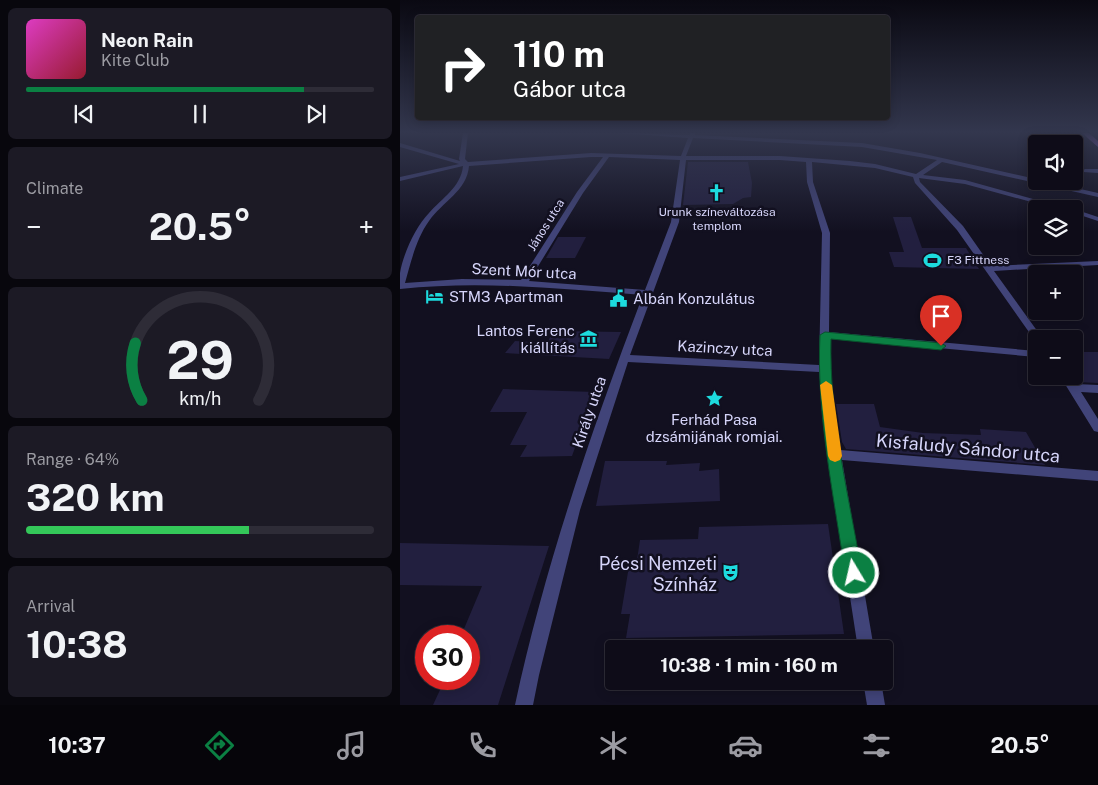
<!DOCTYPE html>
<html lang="en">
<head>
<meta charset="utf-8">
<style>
  body { margin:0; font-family:"Public Sans",sans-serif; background:#1c1a25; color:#f1f3f6; height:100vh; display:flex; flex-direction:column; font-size:19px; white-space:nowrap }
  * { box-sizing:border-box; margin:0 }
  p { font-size:16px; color:#9b9ba2 }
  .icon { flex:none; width:28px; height:28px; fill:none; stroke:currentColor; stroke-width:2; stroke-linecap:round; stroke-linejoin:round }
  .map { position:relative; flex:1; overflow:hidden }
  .side { display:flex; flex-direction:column; gap:8px; padding:8px; background:#08070d; width:400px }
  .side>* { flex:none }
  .top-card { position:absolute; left:15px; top:15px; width:475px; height:105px; border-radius:5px; box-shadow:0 2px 12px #0003,0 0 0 1px #2e2c37; background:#202124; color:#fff; overflow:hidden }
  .fabs { position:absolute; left:628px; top:135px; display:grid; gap:10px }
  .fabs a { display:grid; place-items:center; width:55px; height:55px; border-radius:5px; background:#0e0c18; box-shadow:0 2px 12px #0003,0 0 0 1px #2e2c37; font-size:25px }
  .speed { position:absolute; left:15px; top:625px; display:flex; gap:10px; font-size:25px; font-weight:700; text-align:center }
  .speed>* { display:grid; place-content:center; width:65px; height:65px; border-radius:50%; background:#0e0c18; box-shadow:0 2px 12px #0003,0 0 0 1px #2e2c37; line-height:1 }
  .speed .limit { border:8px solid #d22; background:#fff; color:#111 }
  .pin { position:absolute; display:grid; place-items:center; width:42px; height:42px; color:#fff; margin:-51px -21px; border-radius:50% 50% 50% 0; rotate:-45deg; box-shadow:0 0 5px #0007 }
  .pin .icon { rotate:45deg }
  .me { position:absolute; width:55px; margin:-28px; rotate:351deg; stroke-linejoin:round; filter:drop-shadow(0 0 4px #0008) }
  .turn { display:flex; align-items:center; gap:18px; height:105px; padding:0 15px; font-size:22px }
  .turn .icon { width:65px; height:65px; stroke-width:2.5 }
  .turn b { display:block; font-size:35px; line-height:42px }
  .big { font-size:38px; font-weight:700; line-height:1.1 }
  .side .widget { flex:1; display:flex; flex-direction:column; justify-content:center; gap:8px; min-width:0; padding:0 18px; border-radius:8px; background:#1c1a25 }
  .side .dial { align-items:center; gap:0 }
  .dial svg { height:130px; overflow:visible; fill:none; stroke:#2e2c37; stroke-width:7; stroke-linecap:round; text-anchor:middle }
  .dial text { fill:#f1f3f6; stroke:none }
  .song { display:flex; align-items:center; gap:15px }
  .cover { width:60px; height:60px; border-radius:8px; background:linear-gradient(135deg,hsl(310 70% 55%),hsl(350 70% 35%)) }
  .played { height:5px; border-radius:2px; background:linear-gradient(90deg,#0b8043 80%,#2e2c37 80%) }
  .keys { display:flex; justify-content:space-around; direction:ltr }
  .heat { display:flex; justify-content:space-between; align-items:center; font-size:28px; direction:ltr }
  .charge { height:8px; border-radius:4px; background:linear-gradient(90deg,#34c759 64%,#2e2c37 0) }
  .trip { position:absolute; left:205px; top:640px; width:288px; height:50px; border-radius:5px; background:#0e0c18; box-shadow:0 2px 12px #0003,0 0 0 1px #2e2c37; font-weight:700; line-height:50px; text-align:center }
  .dock { display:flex; height:80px; justify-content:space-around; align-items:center; background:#06050a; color:#9b9ba2 }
  .dock .icon { width:35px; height:35px }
  .dock .selected { color:#0b8043 }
  .dock b { font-size:22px; color:#f1f3f6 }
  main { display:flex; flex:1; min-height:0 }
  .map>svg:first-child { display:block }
  .building { fill:#221f3f }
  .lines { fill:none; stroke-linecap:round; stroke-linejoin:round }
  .street-tunnel { stroke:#2f2e41; stroke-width:5.5; stroke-dasharray:5.5 3; stroke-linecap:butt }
  .street { fill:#414479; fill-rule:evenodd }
  .primary { fill:#b06aec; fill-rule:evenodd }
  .route { fill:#0b8043; stroke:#07532c }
  .slow { fill:#f59e0b }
  .labels { text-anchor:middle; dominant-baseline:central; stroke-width:5; stroke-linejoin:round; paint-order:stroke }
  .far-poi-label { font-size:12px; fill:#d6d5fa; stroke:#121020 }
  .far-street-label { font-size:12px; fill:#d6d5fa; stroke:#121020 }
  .street-label { font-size:15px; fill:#d6d5fa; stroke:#121020 }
  .poi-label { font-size:15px; fill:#d6d5fa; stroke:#121020; text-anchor:start }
  .near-street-label { font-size:18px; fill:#d6d5fa; stroke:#121020 }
  .near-poi-label { font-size:18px; fill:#d6d5fa; stroke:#121020; text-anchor:end }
</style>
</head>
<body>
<main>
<section class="side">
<div class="widget">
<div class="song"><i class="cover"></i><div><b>Neon Rain</b><p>Kite Club</p></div></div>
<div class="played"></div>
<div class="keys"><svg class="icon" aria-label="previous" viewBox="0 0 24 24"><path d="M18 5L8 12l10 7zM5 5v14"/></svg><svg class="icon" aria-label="pause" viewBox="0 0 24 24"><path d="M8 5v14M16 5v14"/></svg><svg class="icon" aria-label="next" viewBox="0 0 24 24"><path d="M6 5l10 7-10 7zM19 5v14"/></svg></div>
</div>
<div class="widget"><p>Climate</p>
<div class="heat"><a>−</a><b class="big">20.5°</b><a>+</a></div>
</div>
<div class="widget dial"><svg viewBox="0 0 100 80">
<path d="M14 69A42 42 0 1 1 86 69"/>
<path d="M14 69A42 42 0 0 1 10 34" stroke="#0b8043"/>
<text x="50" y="56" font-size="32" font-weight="700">29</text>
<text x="50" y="72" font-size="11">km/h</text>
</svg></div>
<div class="widget"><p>Range · 64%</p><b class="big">320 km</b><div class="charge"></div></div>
<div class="widget"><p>Arrival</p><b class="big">10:38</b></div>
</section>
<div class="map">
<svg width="698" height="705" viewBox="0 0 698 705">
  <rect width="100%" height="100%" fill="#121020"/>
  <g class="building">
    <polygon points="288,162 348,162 352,183 351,197 343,198 333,204 283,205"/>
    <polygon points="493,217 511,217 522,248 566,248 579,269 494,267 489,252 504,252"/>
    <polygon points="158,237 186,237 175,258 146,258"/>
    <polygon points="153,332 159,331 221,332 209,359 105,353 115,341 147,343"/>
    <polygon points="674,352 698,352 698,383 677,382 674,377"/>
    <polygon points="103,389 195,392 172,456 120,457 127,445 110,445 127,412 90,412"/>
    <polygon points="436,404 474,404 480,427 523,433 581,435 580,429 626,432 645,465 446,449 442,442"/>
    <polygon points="205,461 267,461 266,465 300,463 299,471 319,469 320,501 196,506"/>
    <polygon points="428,524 444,634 226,638 230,614 221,614 230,560 237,560 240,540 298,539 299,527"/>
    <polygon points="0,543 149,546 98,705 33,705 45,679 69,679 69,636 61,636 82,586 0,585"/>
  </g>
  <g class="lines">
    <polyline class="street-tunnel" points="656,183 658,181"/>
    <g class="street">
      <path d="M63 133H68L65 159 68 162 191 153 281 156 288 138 218 133 290 135V133H295V135L462 143 520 153 636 179V181H645L698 193V197L542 162 523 175 565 180 669 209H657L565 184 519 178 520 182 563 226 591 266 698 261V265L594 271 643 339H636V342L557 230 515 183 513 177 475 168 412 162 413 182 430 233 429 332 636 351V357L429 338V369L440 450 698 471V481L442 460 474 649H458L428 454 419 372 228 362 180 510 139 675 133 705H115C145 565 192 429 243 295 162 289 82 280 0 289 0 283 0 278 0 273 3 254 16 226 29 213 42 198 61 187 63 166L0 181V177L59 164 0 147V143L60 161 59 159ZM293 138 462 147 537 160 516 174 475 164 450 161 380 156H286ZM191 157H203L177 192 121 280 62 279 5 283C11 262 16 239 29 221 42 202 67 191 69 166ZM209 157 280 160 271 222 245 290 129 281 183 193ZM286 160H380L406 162 407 182 422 233 419 365 230 355 279 222Z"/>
      <polygon points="674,169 682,171 674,173"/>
      <polygon points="685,169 698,169 698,173 683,172 682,171"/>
      <polygon points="674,209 698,217 698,221 674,213"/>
      <polygon points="660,376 671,376 676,384 698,385 698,393 681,392 698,419 698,432 694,431"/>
      <polygon points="463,681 481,681 485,705 467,705"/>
    </g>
    <polygon class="primary" points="682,133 689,133 698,141 698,147"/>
  </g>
  <linearGradient id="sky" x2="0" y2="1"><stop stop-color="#0a0912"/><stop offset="0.57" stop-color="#33374e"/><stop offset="1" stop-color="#33374e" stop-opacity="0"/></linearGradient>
  <rect width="698" height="232" fill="url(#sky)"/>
  <path class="route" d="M425 332 541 343 546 346 541 350 431 339C429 417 449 497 462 573L460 579 454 582 448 579 445 573C434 495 416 415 420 335Z"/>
  <polygon class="slow" points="426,381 432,385 442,456 440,460 435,462 430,460 428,456 420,385"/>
  <defs>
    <symbol id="church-bare" viewBox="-9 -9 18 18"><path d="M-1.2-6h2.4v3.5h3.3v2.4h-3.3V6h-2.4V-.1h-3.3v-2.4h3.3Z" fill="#1ddbde" stroke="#121020" stroke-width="2.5" paint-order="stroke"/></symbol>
    <symbol id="stadium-bare" viewBox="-9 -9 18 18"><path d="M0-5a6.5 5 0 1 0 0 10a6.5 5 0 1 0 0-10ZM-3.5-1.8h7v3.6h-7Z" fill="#1ddbde" stroke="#121020" stroke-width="2.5" paint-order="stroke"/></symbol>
    <symbol id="hotel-bare" viewBox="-9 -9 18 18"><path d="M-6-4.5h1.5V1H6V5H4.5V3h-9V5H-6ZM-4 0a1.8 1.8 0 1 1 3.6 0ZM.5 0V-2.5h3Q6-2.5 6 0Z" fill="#1ddbde" stroke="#121020" stroke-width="2.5" paint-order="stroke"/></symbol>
    <symbol id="civic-bare" viewBox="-9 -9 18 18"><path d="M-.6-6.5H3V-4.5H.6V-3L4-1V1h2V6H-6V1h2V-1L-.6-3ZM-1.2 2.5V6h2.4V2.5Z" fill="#1ddbde" stroke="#121020" stroke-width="2.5" paint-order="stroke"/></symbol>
    <symbol id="museum-bare" viewBox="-9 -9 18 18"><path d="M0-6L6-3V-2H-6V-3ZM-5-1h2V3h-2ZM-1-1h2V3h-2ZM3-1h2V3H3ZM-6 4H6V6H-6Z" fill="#1ddbde" stroke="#121020" stroke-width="2.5" paint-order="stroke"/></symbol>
    <symbol id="sight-bare" viewBox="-9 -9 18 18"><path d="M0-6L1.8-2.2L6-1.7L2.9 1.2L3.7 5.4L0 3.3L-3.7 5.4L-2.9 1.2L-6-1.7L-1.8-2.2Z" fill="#1ddbde" stroke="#121020" stroke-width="2.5" paint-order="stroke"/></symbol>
    <symbol id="theatre-bare" viewBox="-9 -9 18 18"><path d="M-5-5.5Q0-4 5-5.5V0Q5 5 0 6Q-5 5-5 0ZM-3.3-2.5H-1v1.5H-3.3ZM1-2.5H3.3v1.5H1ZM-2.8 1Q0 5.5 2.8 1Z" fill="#1ddbde" stroke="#121020" stroke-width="2.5" paint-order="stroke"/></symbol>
  </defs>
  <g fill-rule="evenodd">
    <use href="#church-bare" x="304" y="180" width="25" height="25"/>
    <use href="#stadium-bare" x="520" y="248" width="25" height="25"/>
    <use href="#hotel-bare" x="22" y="284" width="25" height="25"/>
    <use href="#civic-bare" x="206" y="286" width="25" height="25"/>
    <use href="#museum-bare" x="176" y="326" width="25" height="25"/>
    <use href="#sight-bare" x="302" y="386" width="25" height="25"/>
    <use href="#theatre-bare" x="318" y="560" width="25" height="25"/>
  </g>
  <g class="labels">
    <g class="far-poi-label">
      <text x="317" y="212">Urunk színeváltozása<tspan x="317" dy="14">templom</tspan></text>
      <text x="547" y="260" text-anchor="start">F3 Fittness</text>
    </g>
    <g class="far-street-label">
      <text transform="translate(146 225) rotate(-58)">János utca</text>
    </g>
    <g class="street-label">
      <text transform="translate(124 271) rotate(3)">Szent Mór utca</text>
      <text transform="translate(325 348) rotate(3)">Kazinczy utca</text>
      <text transform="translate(189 412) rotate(-71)">Király utca</text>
    </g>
    <g class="poi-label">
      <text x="49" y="296">STM3 Apartman</text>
      <text x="233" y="298">Albán Konzulátus</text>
      <text x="175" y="330" text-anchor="end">Lantos Ferenc<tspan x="175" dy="17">kiállítás</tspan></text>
      <text x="314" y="419" text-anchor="middle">Ferhád Pasa<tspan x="314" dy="17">dzsámijának romjai.</tspan></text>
    </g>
    <g class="near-street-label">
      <text transform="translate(568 448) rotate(5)">Kisfaludy Sándor utca</text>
    </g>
    <g class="near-poi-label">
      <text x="317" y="563">Pécsi Nemzeti<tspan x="317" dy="21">Színház</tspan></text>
    </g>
  </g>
</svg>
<div class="fabs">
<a><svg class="icon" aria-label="sound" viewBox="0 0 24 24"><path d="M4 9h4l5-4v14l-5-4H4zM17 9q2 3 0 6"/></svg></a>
<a><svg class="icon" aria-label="layers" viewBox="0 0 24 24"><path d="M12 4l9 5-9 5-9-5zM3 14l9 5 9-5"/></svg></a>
<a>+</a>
<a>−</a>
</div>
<div class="speed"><div class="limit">30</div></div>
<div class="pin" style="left:541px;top:346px;background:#d93025"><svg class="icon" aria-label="arrive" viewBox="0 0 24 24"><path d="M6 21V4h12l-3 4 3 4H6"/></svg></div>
<svg class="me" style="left:454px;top:573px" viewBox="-20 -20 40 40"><circle r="17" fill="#0b8043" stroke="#fff" stroke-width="3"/><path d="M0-11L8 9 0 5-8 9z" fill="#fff"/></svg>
<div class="trip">10:38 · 1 min · 160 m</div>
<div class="top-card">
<div class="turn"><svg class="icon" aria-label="right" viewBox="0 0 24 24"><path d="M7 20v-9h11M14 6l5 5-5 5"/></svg><div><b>110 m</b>Gábor utca</div></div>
</div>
</div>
</main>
<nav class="dock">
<b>10:37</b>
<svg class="icon selected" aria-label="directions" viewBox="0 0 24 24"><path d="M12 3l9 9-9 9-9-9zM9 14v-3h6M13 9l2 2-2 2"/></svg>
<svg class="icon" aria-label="music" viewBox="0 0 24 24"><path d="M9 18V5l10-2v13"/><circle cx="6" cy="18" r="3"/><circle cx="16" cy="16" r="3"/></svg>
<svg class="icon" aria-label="phone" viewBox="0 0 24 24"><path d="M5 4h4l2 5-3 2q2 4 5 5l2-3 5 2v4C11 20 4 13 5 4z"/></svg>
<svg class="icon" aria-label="climate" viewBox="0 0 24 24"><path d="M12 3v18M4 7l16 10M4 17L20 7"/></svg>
<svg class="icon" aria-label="car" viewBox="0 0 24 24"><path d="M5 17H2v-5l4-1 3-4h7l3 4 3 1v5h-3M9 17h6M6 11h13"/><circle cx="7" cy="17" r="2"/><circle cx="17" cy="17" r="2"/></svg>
<svg class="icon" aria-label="filters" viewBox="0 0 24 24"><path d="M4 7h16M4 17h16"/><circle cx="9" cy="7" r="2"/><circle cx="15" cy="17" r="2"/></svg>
<b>20.5°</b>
</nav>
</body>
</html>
